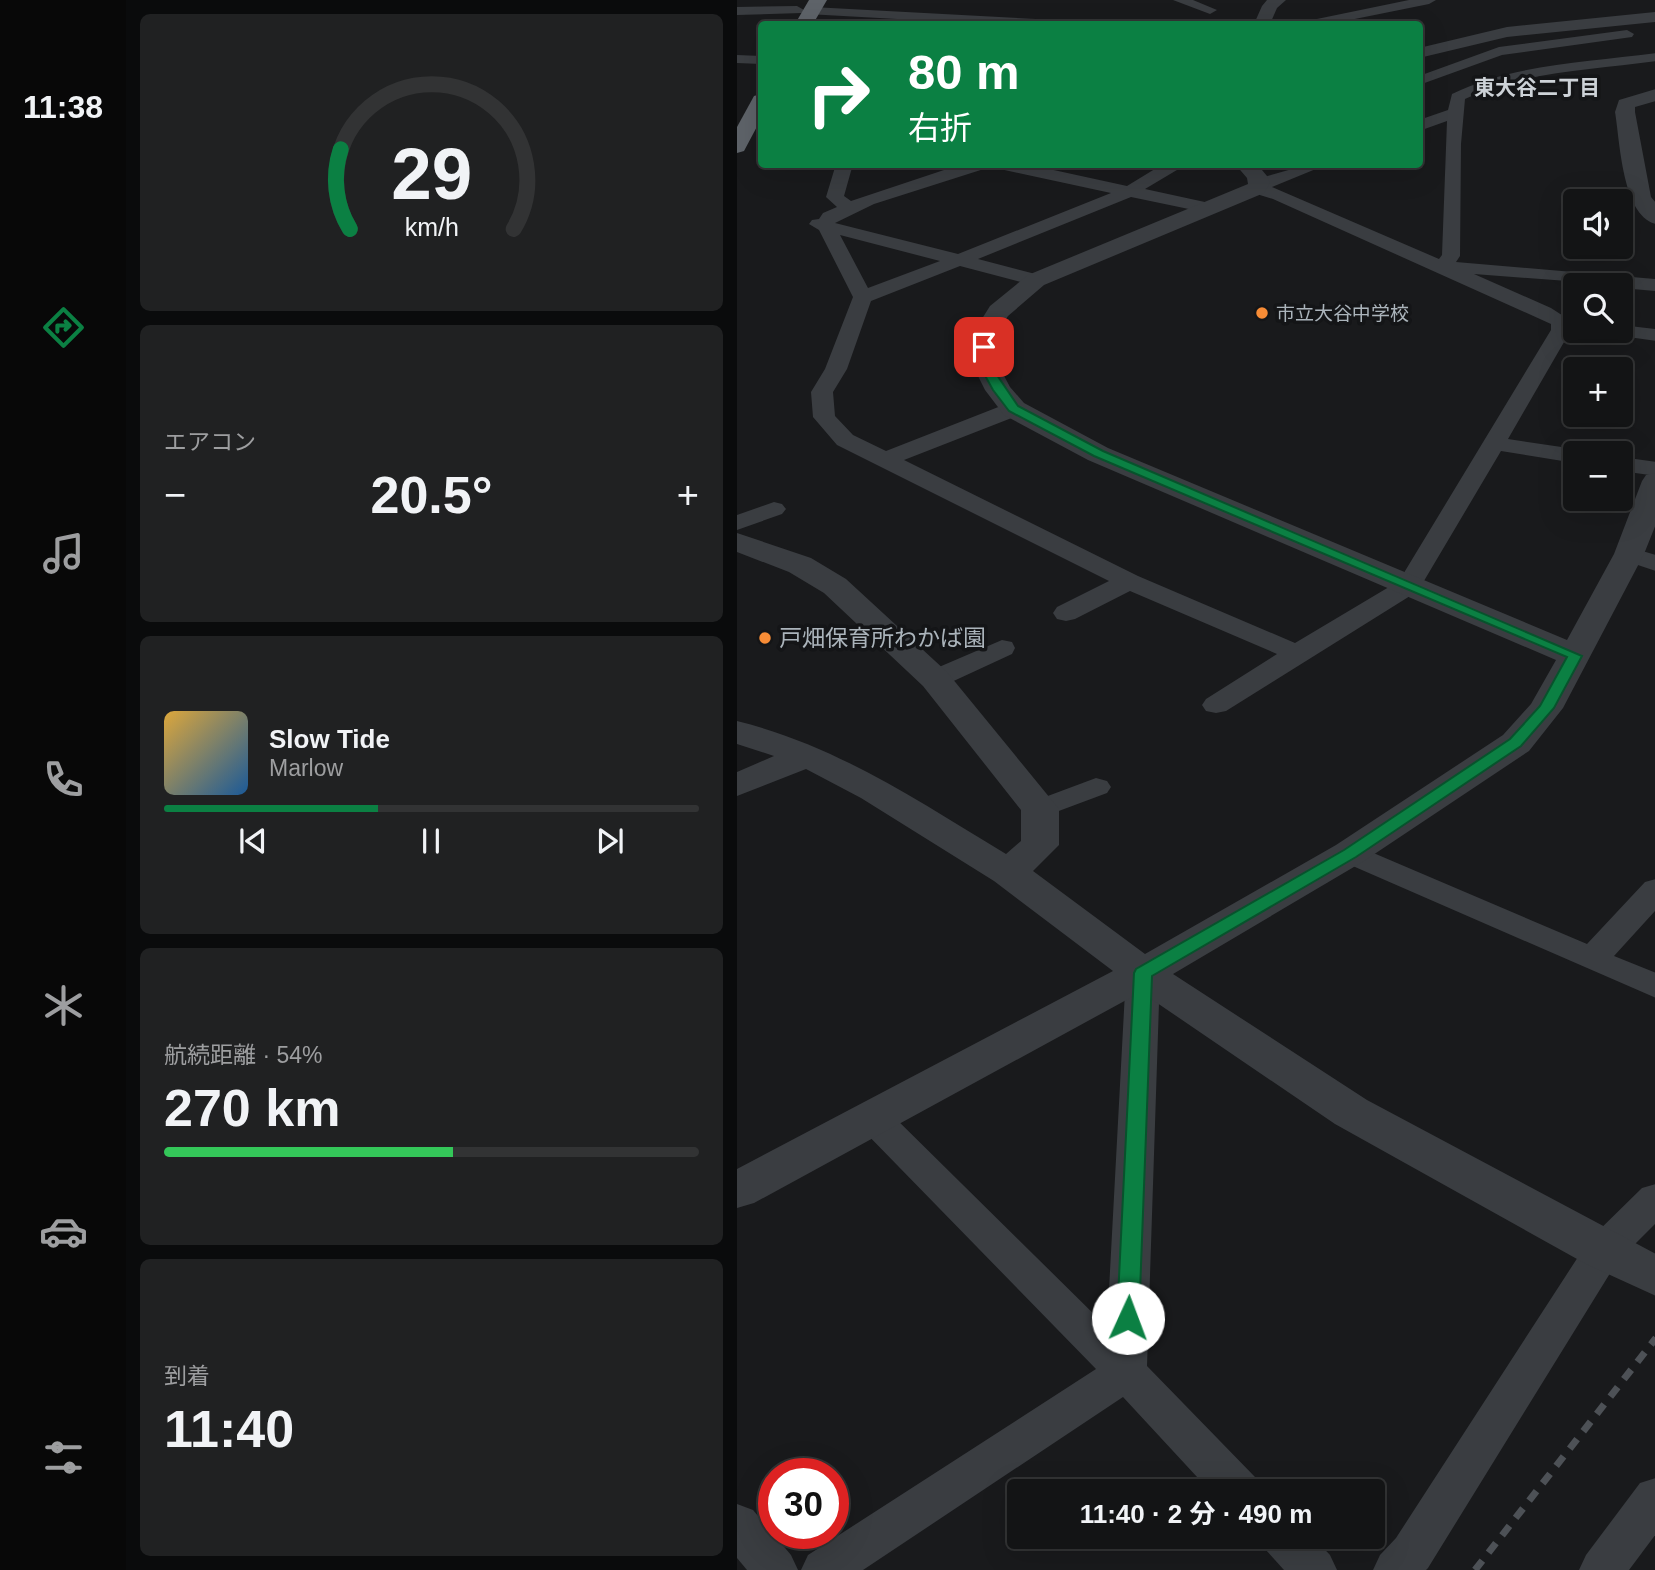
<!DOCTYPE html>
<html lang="ja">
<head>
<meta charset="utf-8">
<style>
  body { margin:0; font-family:Arial,"Noto Sans JP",sans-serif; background:#202122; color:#f1f3f6; height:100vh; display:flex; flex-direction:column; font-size:26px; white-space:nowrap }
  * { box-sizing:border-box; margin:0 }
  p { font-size:23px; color:#9d9ea0 }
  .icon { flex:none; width:38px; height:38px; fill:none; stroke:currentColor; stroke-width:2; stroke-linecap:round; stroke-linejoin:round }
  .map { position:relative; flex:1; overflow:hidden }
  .sheet { display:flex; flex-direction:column; gap:14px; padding:14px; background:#0a0b0c; width:611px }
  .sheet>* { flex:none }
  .guide { position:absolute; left:21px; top:21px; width:665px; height:147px; border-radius:7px; box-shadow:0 7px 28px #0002,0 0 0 2px #323334; background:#0b8043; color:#fff; overflow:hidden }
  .fabs { position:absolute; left:826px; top:189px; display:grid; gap:14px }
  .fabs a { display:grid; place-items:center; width:70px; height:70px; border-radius:7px; background:#131415; box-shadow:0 7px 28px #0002,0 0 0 2px #323334; font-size:35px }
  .speed { position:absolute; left:21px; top:1458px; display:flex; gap:14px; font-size:35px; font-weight:700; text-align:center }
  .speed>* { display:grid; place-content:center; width:91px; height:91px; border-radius:50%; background:#131415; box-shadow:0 7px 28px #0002,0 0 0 2px #323334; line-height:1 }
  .speed .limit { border:10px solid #d22; background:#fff; color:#111 }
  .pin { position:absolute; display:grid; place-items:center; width:60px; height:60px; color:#fff; margin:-30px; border-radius:14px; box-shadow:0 4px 10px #0006 }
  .me { position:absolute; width:77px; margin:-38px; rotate:2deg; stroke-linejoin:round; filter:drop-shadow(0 0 5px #0008) }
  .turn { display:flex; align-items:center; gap:24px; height:147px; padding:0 35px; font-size:32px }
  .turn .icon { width:91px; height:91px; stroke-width:2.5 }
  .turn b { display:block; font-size:49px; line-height:60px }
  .big { font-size:52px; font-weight:700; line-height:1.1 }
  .sheet .tile { flex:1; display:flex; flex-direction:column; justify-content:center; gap:10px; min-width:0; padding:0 24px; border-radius:10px; background:#202122 }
  .sheet .dial { align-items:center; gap:0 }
  .dial svg { height:182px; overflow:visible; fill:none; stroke:#323334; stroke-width:7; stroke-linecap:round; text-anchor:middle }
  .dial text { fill:#f1f3f6; stroke:none }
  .song { display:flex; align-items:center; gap:21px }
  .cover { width:84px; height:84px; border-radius:10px; background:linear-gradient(135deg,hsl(40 70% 55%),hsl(210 70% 35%)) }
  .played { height:7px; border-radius:4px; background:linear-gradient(90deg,#0b8043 40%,#323334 40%) }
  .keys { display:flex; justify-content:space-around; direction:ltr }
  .heat { display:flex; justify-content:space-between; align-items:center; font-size:38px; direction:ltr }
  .charge { height:10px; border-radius:5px; background:linear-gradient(90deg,#34c759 54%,#323334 0) }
  .trip { position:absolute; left:270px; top:1479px; width:378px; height:70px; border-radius:7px; background:#131415; box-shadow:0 7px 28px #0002,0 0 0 2px #323334; font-weight:700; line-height:70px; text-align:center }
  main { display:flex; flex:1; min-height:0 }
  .tabs { display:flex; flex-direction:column; width:126px; justify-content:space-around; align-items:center; background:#080808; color:#9d9ea0 }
  .tabs .icon { width:49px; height:49px }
  .tabs .on { color:#0b8043 }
  .tabs b { font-size:32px; color:#f1f3f6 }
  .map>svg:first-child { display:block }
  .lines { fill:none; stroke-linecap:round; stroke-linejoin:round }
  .minor { fill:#3a3d41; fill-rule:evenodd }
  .tertiary { fill:#3a3d41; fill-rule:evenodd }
  .trunk { fill:#5e6369; fill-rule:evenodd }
  .rail { stroke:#4d5156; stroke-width:7; stroke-dasharray:12 10; stroke-linecap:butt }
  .route { fill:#0b8043; stroke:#07532c; stroke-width:2 }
  .poi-dot { fill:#f78c36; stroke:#141517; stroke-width:2.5 }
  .labels { text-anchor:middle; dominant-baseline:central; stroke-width:7; stroke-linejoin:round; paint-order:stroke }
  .far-poi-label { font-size:19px; fill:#abb4bb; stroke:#141517; text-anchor:start }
  .far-neighbourhood-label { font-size:21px; font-weight:bold; fill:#cdd2d7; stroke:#141517 }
  .poi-label { font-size:23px; fill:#abb4bb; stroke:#141517; text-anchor:start }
</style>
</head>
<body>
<main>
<nav class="tabs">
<b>11:38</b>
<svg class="icon on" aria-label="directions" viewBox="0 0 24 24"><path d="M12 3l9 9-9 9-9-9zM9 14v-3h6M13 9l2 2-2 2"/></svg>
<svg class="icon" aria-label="music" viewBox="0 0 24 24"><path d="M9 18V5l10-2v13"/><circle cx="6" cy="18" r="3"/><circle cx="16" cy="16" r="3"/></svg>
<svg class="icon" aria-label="phone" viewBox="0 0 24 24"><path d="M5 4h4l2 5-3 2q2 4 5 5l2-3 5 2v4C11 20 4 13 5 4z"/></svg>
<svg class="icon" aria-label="climate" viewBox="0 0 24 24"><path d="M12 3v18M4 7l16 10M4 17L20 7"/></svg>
<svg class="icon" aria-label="car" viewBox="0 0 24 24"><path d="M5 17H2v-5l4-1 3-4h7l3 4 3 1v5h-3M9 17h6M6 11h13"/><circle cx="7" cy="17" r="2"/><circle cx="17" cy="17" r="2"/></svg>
<svg class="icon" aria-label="filters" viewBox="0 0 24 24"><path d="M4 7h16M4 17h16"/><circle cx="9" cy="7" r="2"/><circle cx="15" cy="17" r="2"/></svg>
</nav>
<section class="sheet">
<div class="tile dial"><svg viewBox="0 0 100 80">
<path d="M14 69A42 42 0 1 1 86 69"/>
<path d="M14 69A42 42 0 0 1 10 34" stroke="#0b8043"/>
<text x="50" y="56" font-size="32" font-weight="700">29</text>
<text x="50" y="72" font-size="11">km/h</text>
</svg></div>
<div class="tile"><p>エアコン</p>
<div class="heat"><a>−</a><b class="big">20.5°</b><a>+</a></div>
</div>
<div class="tile">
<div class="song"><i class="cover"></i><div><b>Slow Tide</b><p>Marlow</p></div></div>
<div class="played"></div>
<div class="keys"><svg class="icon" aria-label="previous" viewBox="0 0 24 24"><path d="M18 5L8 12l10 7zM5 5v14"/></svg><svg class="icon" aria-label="pause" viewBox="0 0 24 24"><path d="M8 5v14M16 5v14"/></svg><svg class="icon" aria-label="next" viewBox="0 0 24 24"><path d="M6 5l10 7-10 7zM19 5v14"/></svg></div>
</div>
<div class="tile"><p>航続距離 · 54%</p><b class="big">270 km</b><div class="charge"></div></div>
<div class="tile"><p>到着</p><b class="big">11:40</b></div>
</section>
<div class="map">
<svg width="919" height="1570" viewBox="0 0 919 1570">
  <rect width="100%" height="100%" fill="#191a1c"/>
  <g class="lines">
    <g class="minor">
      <polygon points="436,0 456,0 480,10 473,14"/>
      <polygon points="672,0 699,0 692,4 593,24 568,24 575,20"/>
      <polygon points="60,6 67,10 65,13 0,15 0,7"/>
      <polygon points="75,7 318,20 325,24 250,24 70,14 70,8"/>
      <polygon points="890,30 897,34 895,37 765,55 682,85 682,76 762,47"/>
      <path d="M919 53V61C855 70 786 71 728 99L724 144 723 256 719 262 919 279V291L884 288V285L737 274 814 308 834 321V330L771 439 838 449 848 453H838V463L764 451 681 591 489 711 479 713 469 711 465 705 469 699 540 654 393 591 338 619 329 621 320 619 316 613 320 607 372 581 100 445 76 417 74 392 88 369 116 297 82 230 72 224 75 220 82 219 86 213 100 207 89 197 99 164H116L107 196 114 201 225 164H252L250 168 137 204 98 223 221 254 374 193 263 169 255 164H289L390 186 426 164H450L408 189 477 204 480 208 477 212 471 213 394 197 241 259 306 276 309 280 306 284 299 286 223 266 134 301 110 369 96 392 98 416 116 435 149 451 269 404H285L288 409 285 414 167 460 401 576 558 643 662 581 814 330V324L536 199 513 192 510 188 515 180C541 174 564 164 591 164L535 187 702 259 705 255 710 121 682 131V120L711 110 715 94C777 64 850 62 919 53ZM103 235 203 261 131 288Z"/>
      <polygon points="0,55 24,56 24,64 0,63"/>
      <polygon points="884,325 919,329 919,341 877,335 874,331 884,331"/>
      <polygon points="884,457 919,462 919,476 884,471"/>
      <polygon points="37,502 45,504 49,509 45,514 0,530 0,515"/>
      <polygon points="892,547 919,555 919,571 883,559 880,554 883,549"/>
      <polygon points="265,640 275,642 278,648 275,654 208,685 198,687 188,685 184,679 188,673"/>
      <polygon points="359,778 370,781 374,787 370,793 303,818 292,815 288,809 292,803"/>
      <polygon points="613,843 850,944 908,882 919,879 919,910 877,956 919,973 919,998 602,860 597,853 602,846"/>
      <polygon points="406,962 418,965 423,973 410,1366 518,1477 524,1491 473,1491 386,1397 126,1570 64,1570 71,1555 359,1369 122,1126 117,1117 122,1108 135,1104 148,1108 370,1327 389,973 394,965"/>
      <polygon points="919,1184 919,1223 880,1262 691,1568 689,1570 636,1570 643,1555 659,1538 852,1240 905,1188"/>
      <polygon points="919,1478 919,1534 892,1570 842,1570 849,1555 903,1483"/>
      <polygon points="0,1504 16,1510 54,1555 61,1570 10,1570 0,1558"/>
      <polygon points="522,1536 575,1536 593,1555 600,1570 547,1570 529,1550"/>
    </g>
    <g class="tertiary">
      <polygon points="530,0 549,0 540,8 533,24 517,24 525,6"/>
      <polygon points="919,12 919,22 770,37 682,58 682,48 770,27"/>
      <path d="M919 89V101L898 107V112L914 197 919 203V224C885 216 883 141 878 112L882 100Z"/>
      <path d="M498 164H520L530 176 533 183 527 193 307 285 271 316 262 330 260 347 265 372 273 387 287 403 371 448 830 640 877 554 905 481 909 475 919 473V524L907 554 826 708 792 751 627 861 436 974 630 1100 919 1254V1296L849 1264 598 1124 404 992 17 1203 0 1208V1169L376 971 257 881 124 798 69 769 0 796V772L37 756 0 744V721C101 746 181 801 269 854L284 841V810L186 686 87 593 52 572 0 552V533L74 558 109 579 210 672 322 809V845L296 871 408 954 599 845 766 735 794 704 819 660 351 460 267 415 248 390 239 372 234 347 238 330 253 306 291 275 511 184 510 178Z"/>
    </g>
    <g class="trunk">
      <polygon points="72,0 90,0 76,24 58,24"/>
      <polygon points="24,94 24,119 7,151 0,153 0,127 17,96"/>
    </g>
    <polyline class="rail" points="738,1570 919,1338"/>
  </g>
  <polygon class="route" points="247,344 252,347 258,372 281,406 366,451 845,656 817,708 784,746 619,857 415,976 402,1318 399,1324 391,1327 384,1324 380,1318 397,973 399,969 607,850 773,739 803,706 830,657 357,456 272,411 256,390 246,372 241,347"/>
  <g class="poi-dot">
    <circle cx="525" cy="313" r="7"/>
    <circle cx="28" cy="638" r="7"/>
  </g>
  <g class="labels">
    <g class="far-poi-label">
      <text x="539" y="313">市立大谷中学校</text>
    </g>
    <g class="far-neighbourhood-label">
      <text x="800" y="87">東大谷二丁目</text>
    </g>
    <g class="poi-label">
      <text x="42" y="638">戸畑保育所わかば園</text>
    </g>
  </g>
</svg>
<div class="fabs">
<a><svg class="icon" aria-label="sound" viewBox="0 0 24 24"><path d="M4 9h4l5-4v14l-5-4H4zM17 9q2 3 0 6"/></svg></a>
<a><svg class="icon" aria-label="search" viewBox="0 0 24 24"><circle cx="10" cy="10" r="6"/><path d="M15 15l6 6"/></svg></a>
<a>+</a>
<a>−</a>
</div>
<div class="speed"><div class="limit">30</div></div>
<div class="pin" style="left:247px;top:347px;background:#d93025"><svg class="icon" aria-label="arrive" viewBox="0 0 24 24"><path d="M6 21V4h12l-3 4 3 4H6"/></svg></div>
<svg class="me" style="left:391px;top:1318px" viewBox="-20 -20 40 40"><circle r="19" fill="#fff"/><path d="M0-13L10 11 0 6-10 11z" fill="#0b8043"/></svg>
<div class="trip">11:40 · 2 分 · 490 m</div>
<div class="guide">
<div class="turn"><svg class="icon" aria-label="right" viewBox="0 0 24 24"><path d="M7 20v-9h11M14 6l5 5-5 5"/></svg><div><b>80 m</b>右折</div></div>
</div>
</div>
</main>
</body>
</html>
